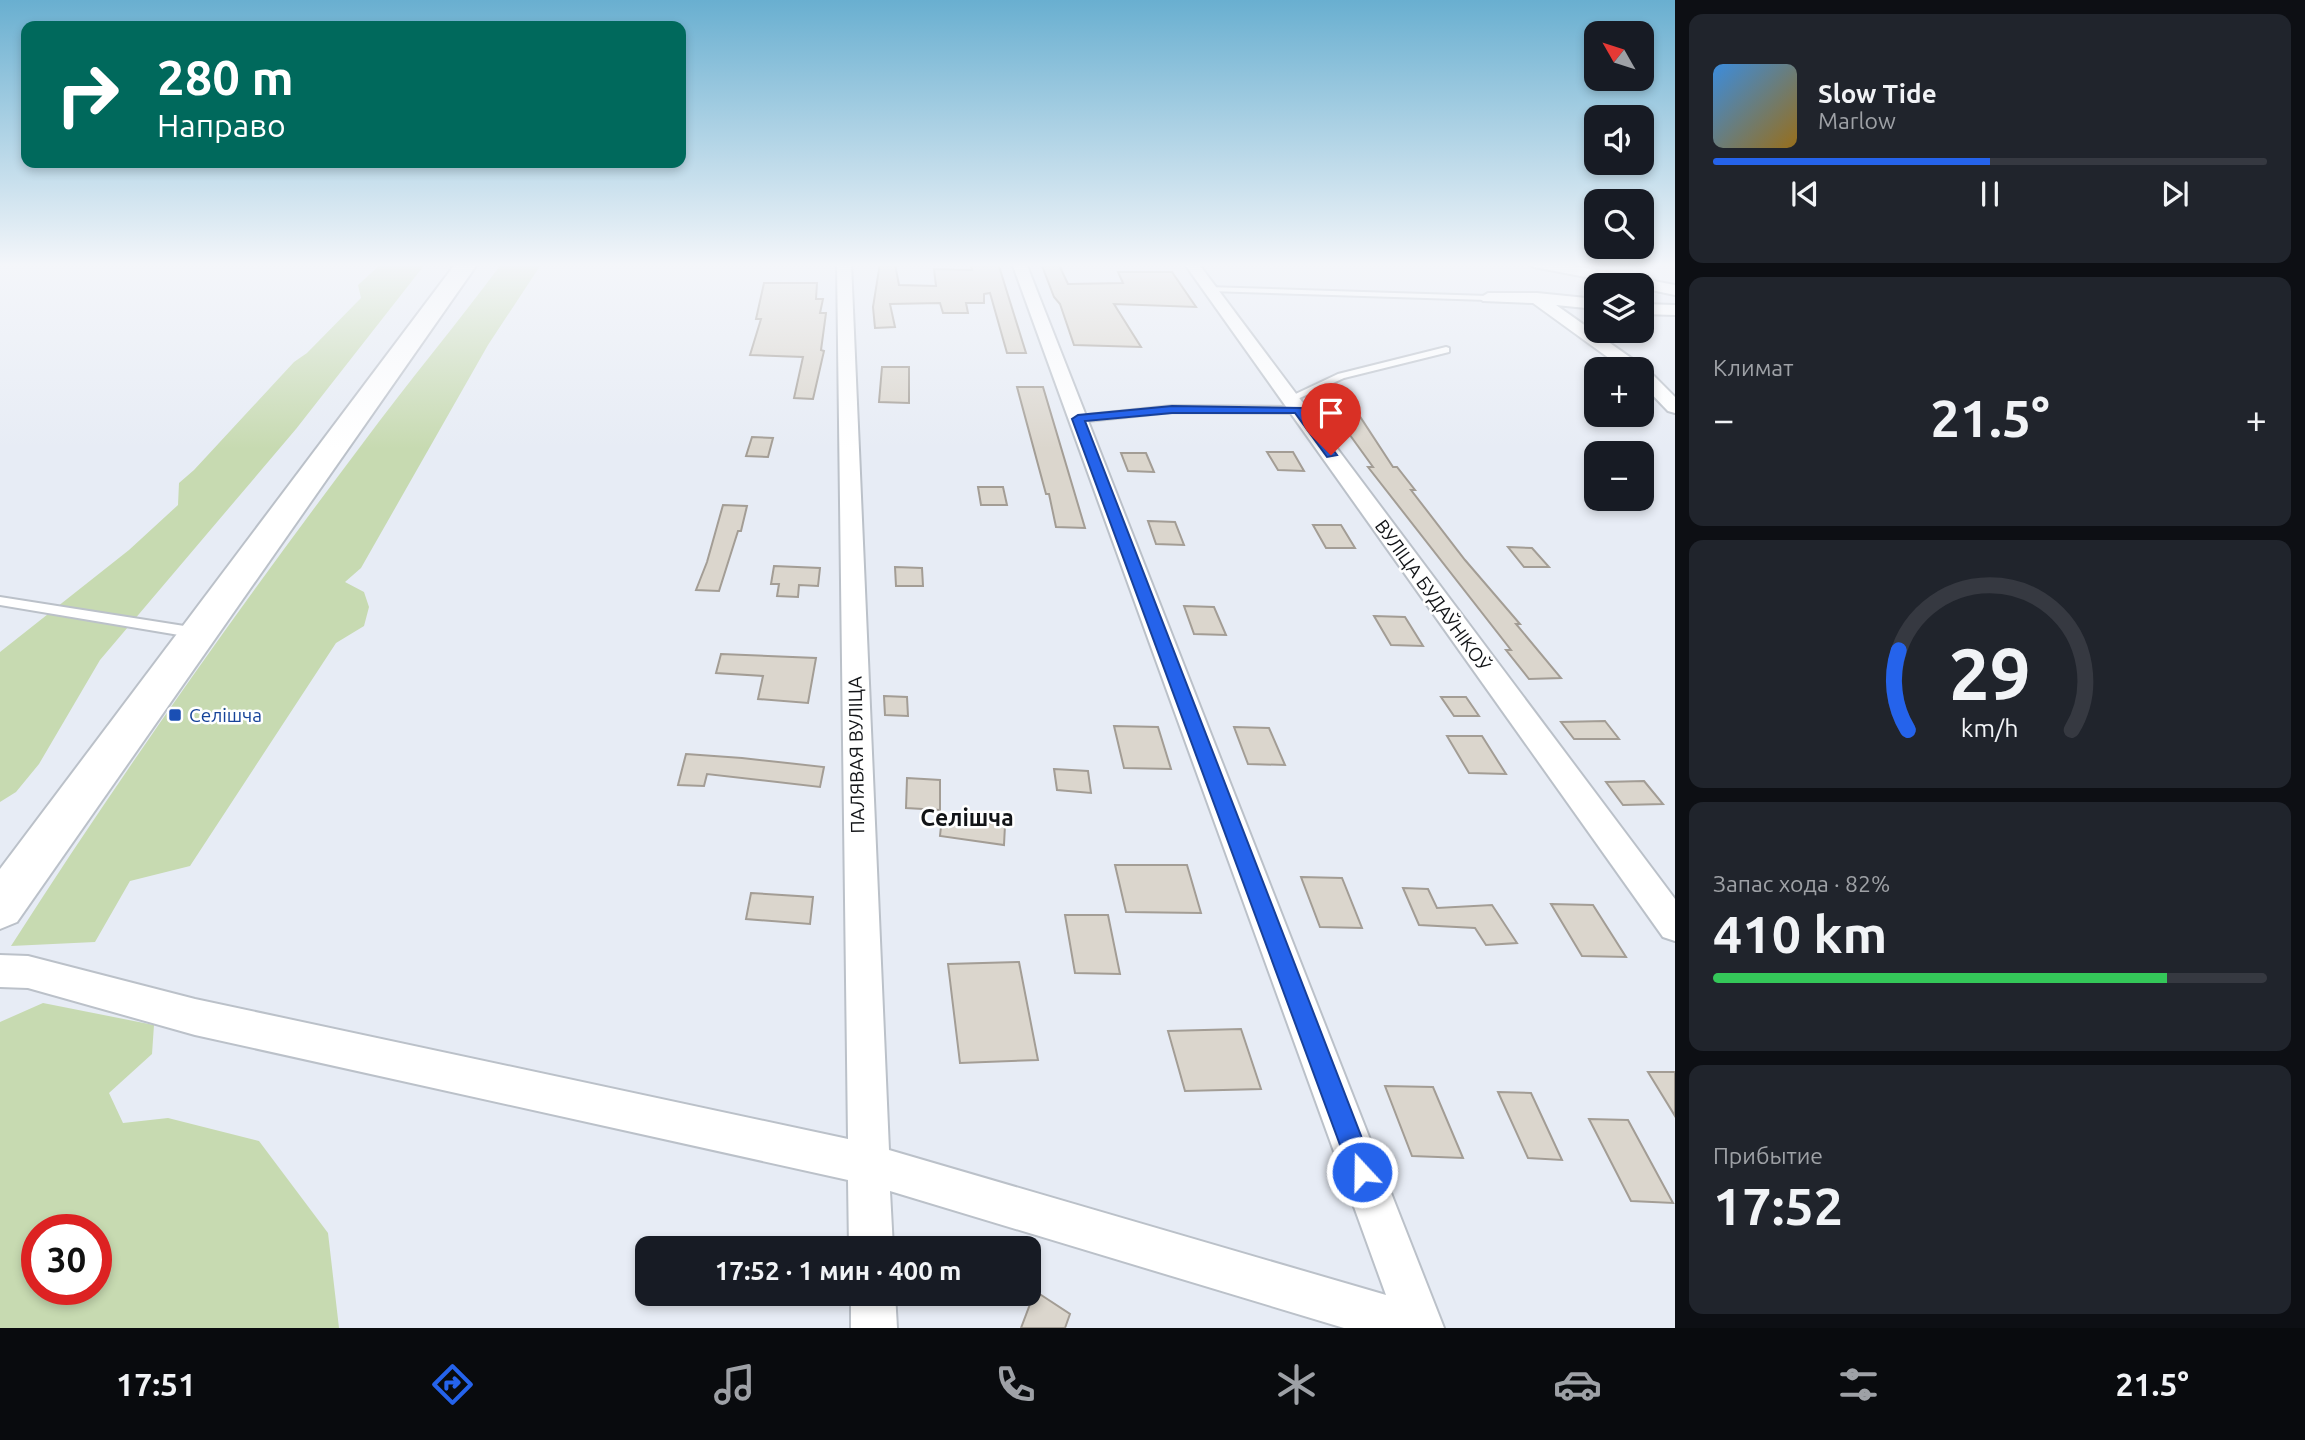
<!DOCTYPE html>
<html lang="ru">
<head>
<meta charset="utf-8">
<style>
  body { margin:0; font-family:Ubuntu,sans-serif; background:#20242c; color:#f1f3f6; height:100vh; display:flex; flex-direction:column; font-size:26px; white-space:nowrap }
  * { box-sizing:border-box; margin:0 }
  p { font-size:23px; color:#9ea1a6 }
  .icon { flex:none; width:38px; height:38px; fill:none; stroke:currentColor; stroke-width:2; stroke-linecap:round; stroke-linejoin:round }
  .map { position:relative; flex:1; overflow:hidden }
  .drawer { display:flex; flex-direction:column; gap:14px; padding:14px; background:#0d0f14; width:630px }
  .drawer>* { flex:none }
  .hud { position:absolute; left:21px; top:21px; width:665px; height:147px; border-radius:14px; box-shadow:0 4px 10px #0003; background:#00695c; color:#fff; overflow:hidden }
  .needle { width:46px; rotate:309deg }
  .tools { position:absolute; left:1584px; top:21px; display:grid; gap:14px }
  .tools a { display:grid; place-items:center; width:70px; height:70px; border-radius:14px; background:#171b24; box-shadow:0 4px 10px #0003; font-size:35px }
  .speed { position:absolute; left:21px; top:1214px; display:flex; gap:14px; font-size:35px; font-weight:700; text-align:center }
  .speed>* { display:grid; place-content:center; width:91px; height:91px; border-radius:50%; background:#171b24; box-shadow:0 4px 10px #0003; line-height:1 }
  .speed .limit { border:10px solid #d22; background:#fff; color:#111 }
  .pin { position:absolute; display:grid; place-items:center; width:60px; height:60px; color:#fff; margin:-72px -30px; border-radius:50% 50% 50% 0; rotate:-45deg; box-shadow:0 0 7px #0007 }
  .pin .icon { rotate:45deg }
  .me { position:absolute; width:77px; margin:-38px; rotate:339deg; stroke-linejoin:round; filter:drop-shadow(0 0 5px #0008) }
  .turn { display:flex; align-items:center; gap:24px; height:147px; padding:0 21px; font-size:32px }
  .turn .icon { width:91px; height:91px; stroke-width:2.5 }
  .turn b { display:block; font-size:49px; line-height:60px }
  .big { font-size:52px; font-weight:600; line-height:1.1 }
  .drawer .card { flex:1; display:flex; flex-direction:column; justify-content:center; gap:10px; min-width:0; padding:0 24px; border-radius:14px; background:#20242c }
  .drawer .dial { align-items:center; gap:0 }
  .dial svg { height:182px; overflow:visible; fill:none; stroke:#363941; stroke-width:7; stroke-linecap:round; text-anchor:middle }
  .dial text { fill:#f1f3f6; stroke:none }
  .song { display:flex; align-items:center; gap:21px }
  .cover { width:84px; height:84px; border-radius:10px; background:linear-gradient(135deg,hsl(210 70% 55%),hsl(40 70% 35%)) }
  .played { height:7px; border-radius:4px; background:linear-gradient(90deg,#2563eb 50%,#363941 50%) }
  .keys { display:flex; justify-content:space-around; direction:ltr }
  .heat { display:flex; justify-content:space-between; align-items:center; font-size:38px; direction:ltr }
  .charge { height:10px; border-radius:5px; background:linear-gradient(90deg,#34c759 82%,#363941 0) }
  .trip { position:absolute; left:635px; top:1236px; width:406px; height:70px; border-radius:14px; background:#171b24; box-shadow:0 4px 10px #0003; font-weight:600; line-height:70px; text-align:center }
  .menu { display:flex; height:112px; justify-content:space-around; align-items:center; background:#090b0e; color:#9ea1a6 }
  .menu .icon { width:49px; height:49px }
  .menu .on { color:#2563eb }
  .menu b { font-size:32px; color:#f1f3f6 }
  main { display:flex; flex:1; min-height:0 }
  .map>svg:first-child { display:block }
  .green { fill:#c7dab1; fill-rule:evenodd }
  .building { fill:#dbd6cd; stroke:#a39d95; stroke-width:2 }
  .lines { fill:none; stroke-linecap:round; stroke-linejoin:round }
  .service-casing { stroke:#bbc1c9; stroke-width:4 }
  .minor-casing { stroke:#bbc1c9; stroke-width:4 }
  .primary-casing { stroke:#bbc1c9; stroke-width:4 }
  .service { fill:#fff; fill-rule:evenodd }
  .minor { fill:#fff; fill-rule:evenodd }
  .primary { fill:#fff; fill-rule:evenodd }
  .route { fill:#2563eb; stroke:#184099; stroke-width:2 }
  .transit-dot { fill:#1a4fb4; stroke:#fff; stroke-width:2.5 }
  .labels { text-anchor:middle; dominant-baseline:central; stroke-width:5; stroke-linejoin:round; paint-order:stroke }
  .street-label { font-size:19px; fill:#121417; stroke:#fff }
  .transit-label { font-size:19px; fill:#164399; stroke:#fff; text-anchor:start }
  .quarter-label { font-size:23px; font-weight:bold; fill:#121417; stroke:#fff }
</style>
</head>
<body>
<main>
<div class="map">
<svg width="1675" height="1328" viewBox="0 0 1675 1328">
  <rect width="100%" height="100%" fill="#e7ecf5"/>
  <g class="green">
    <polygon points="382,263 426,263 296,429 100,660 39,764 16,792 0,802 0,652 129,550 178,505 179,483 194,470 294,362 307,353 361,298 358,285"/>
    <path d="M502 263H542L488 345 361 568 345 582 364 592 369 607 364 626 336 643 190 866 130 881 95 942 11 946C121 774 240 606 363 443 408 382 457 324 502 263Z"/>
    <path d="M43 1003 154 1025 152 1054 109 1093 123 1123 168 1118 259 1141 328 1233 339 1328H0V1022ZM37 1230H96V1290H37Z"/>
  </g>
  <g class="building">
    <polygon points="880,263 895,264 899,285 936,286 934,269 972,270 970,263 998,263 1026,353 1007,353 990,293 984,294 984,303 966,303 968,313 943,313 940,303 890,304 895,327 875,328 873,307"/>
    <polygon points="1041,263 1058,263 1068,284 1123,283 1118,272 1172,272 1196,307 1114,304 1141,347 1074,345 1060,304 1054,297"/>
    <polygon points="764,283 817,283 816,299 823,299 820,313 826,313 821,350 824,351 813,399 794,398 803,357 750,355 761,319 756,319"/>
    <polygon points="882,367 909,367 909,403 879,402"/>
    <polygon points="1017,387 1043,387 1085,528 1056,527 1049,494 1046,494"/>
    <polygon points="1334,413 1359,415 1393,467 1397,467 1415,490 1411,490 1465,560 1520,624 1516,624 1561,678 1529,679 1506,650 1511,650 1368,467 1373,467"/>
    <polygon points="752,437 773,438 768,457 746,456"/>
    <polygon points="1267,452 1293,452 1304,471 1278,470"/>
    <polygon points="1121,453 1146,453 1154,472 1128,471"/>
    <polygon points="978,487 1003,487 1007,505 981,505"/>
    <polygon points="723,505 747,506 741,531 738,531 719,591 696,590 707,562"/>
    <polygon points="1148,521 1175,522 1184,545 1156,544"/>
    <polygon points="1313,525 1341,525 1355,548 1326,548"/>
    <polygon points="1508,547 1532,548 1549,567 1524,567"/>
    <polygon points="774,566 820,568 818,586 799,585 798,597 777,596 779,584 771,584"/>
    <polygon points="895,567 922,568 923,586 896,586"/>
    <polygon points="1184,606 1214,607 1226,635 1194,634"/>
    <polygon points="1374,616 1405,617 1423,646 1391,645"/>
    <polygon points="721,654 816,658 808,703 758,699 763,676 716,673"/>
    <polygon points="884,696 907,697 908,716 885,715"/>
    <polygon points="1441,697 1466,697 1479,716 1454,716"/>
    <polygon points="1605,721 1619,739 1574,739 1561,722"/>
    <polygon points="1114,726 1158,727 1171,769 1124,768"/>
    <polygon points="1234,727 1269,728 1285,765 1248,764"/>
    <polygon points="1447,736 1482,736 1506,774 1469,773"/>
    <polygon points="686,754 742,758 824,767 820,787 707,774 704,786 678,785"/>
    <polygon points="1054,769 1088,771 1091,793 1057,790"/>
    <polygon points="907,778 940,780 940,810 906,808"/>
    <polygon points="1644,781 1663,804 1623,805 1606,782"/>
    <polygon points="942,817 1005,825 1004,845 940,836"/>
    <polygon points="1115,865 1187,865 1201,913 1126,912"/>
    <polygon points="1301,877 1342,878 1362,928 1320,927"/>
    <polygon points="1403,888 1428,889 1437,908 1492,905 1517,943 1486,945 1475,928 1419,925"/>
    <polygon points="751,893 813,897 810,924 746,919"/>
    <polygon points="1551,904 1593,905 1626,957 1582,956"/>
    <polygon points="1065,915 1108,915 1120,974 1075,973"/>
    <polygon points="1019,962 1038,1060 960,1063 948,964"/>
    <polygon points="1241,1029 1261,1089 1185,1091 1168,1031"/>
    <polygon points="1648,1072 1675,1072 1675,1116"/>
    <polygon points="1385,1086 1433,1087 1463,1158 1412,1156"/>
    <polygon points="1498,1092 1531,1093 1562,1160 1528,1158"/>
    <polygon points="1589,1119 1628,1120 1673,1203 1631,1201"/>
    <polygon points="1035,1291 1070,1314 1065,1328 1021,1328"/>
  </g>
  <g class="lines">
    <defs>
      <g id="service">
        <polygon points="1207,287 1488,296 1492,298 1488,300 1210,291 1207,291"/>
        <polygon points="1446,347 1449,348 1449,352 1344,378 1293,401 1285,399 1338,374"/>
        <polygon points="1172,406 1298,407 1303,410 1298,413 1172,412 1078,422 1073,419 1078,416"/>
        <polygon points="0,597 197,628 204,633 197,638 0,605"/>
      </g>
      <g id="minor">
        <polygon points="837,263 851,263 889,1150 1386,1295 1012,263 1026,263 1444,1328 1344,1328 890,1191 893,1248 849,1248 848,1180 195,1035 28,988 0,987 0,955 28,956 195,999 848,1139"/>
        <polygon points="1184,263 1198,263 1675,899 1675,941 1663,937"/>
        <polygon points="1527,263 1557,263 1675,285 1675,295 1642,288 1642,285 1627,285 1534,267"/>
        <polygon points="1488,293 1537,293 1596,299 1596,309 1556,305 1648,370 1675,397 1675,413 1668,411 1642,384 1642,369 1624,369 1533,303 1483,301 1480,298"/>
        <polygon points="1642,304 1675,305 1675,315 1642,314"/>
        <polygon points="851,1293 895,1293 897,1328 851,1328"/>
      </g>
      <polygon id="primary" points="456,263 478,263 17,922 0,929 0,869"/>
    </defs>
    <use href="#service" class="service-casing"/>
    <use href="#minor" class="minor-casing"/>
    <use href="#primary" class="primary-casing"/>
    <use href="#service" class="service"/>
    <use href="#minor" class="minor"/>
    <use href="#primary" class="primary"/>
  </g>
  <linearGradient id="sky" x2="0" y2="1"><stop stop-color="#69afd0"/><stop offset="0.59" stop-color="#f4f6fa"/><stop offset="1" stop-color="#f4f6fa" stop-opacity="0"/></linearGradient>
  <rect width="1675" height="449" fill="url(#sky)"/>
  <polygon class="route" points="1172,406 1302,408 1337,455 1327,457 1295,413 1172,413 1085,421 1375,1172 1371,1181 1362,1185 1353,1181 1350,1172 1072,419 1078,415"/>
  <rect class="transit-dot" x="168" y="708" width="14" height="14" rx="3.5"/>
  <g class="labels">
    <g class="street-label">
      <text transform="translate(1433 595) rotate(54)">ВУЛІЦА БУДАЎНІКОЎ</text>
      <text transform="translate(856 755) rotate(-91)">ПАЛЯВАЯ ВУЛІЦА</text>
    </g>
    <g class="transit-label">
      <text x="189" y="715">Селішча</text>
    </g>
    <g class="quarter-label">
      <text x="967" y="817">Селішча</text>
    </g>
  </g>
</svg>
<div class="tools">
<a><svg class="needle" viewBox="-14 -14 28 28"><path d="M0-13l5 13h-10z" fill="#e53935"/><path d="M0 13l5-13h-10z" fill="#9ea1a6"/></svg></a>
<a><svg class="icon" aria-label="sound" viewBox="0 0 24 24"><path d="M4 9h4l5-4v14l-5-4H4zM17 9q2 3 0 6"/></svg></a>
<a><svg class="icon" aria-label="search" viewBox="0 0 24 24"><circle cx="10" cy="10" r="6"/><path d="M15 15l6 6"/></svg></a>
<a><svg class="icon" aria-label="layers" viewBox="0 0 24 24"><path d="M12 4l9 5-9 5-9-5zM3 14l9 5 9-5"/></svg></a>
<a>+</a>
<a>−</a>
</div>
<div class="speed"><div class="limit">30</div></div>
<div class="pin" style="left:1331px;top:455px;background:#d93025"><svg class="icon" aria-label="arrive" viewBox="0 0 24 24"><path d="M6 21V4h12l-3 4 3 4H6"/></svg></div>
<svg class="me" style="left:1362px;top:1172px" viewBox="-20 -20 40 40"><circle r="17" fill="#2563eb" stroke="#fff" stroke-width="3"/><path d="M0-11L8 9 0 5-8 9z" fill="#fff"/></svg>
<div class="trip">17:52 · 1 мин · 400 m</div>
<div class="hud">
<div class="turn"><svg class="icon" aria-label="right" viewBox="0 0 24 24"><path d="M7 20v-9h11M14 6l5 5-5 5"/></svg><div><b>280 m</b>Направо</div></div>
</div>
</div>
<section class="drawer">
<div class="card">
<div class="song"><i class="cover"></i><div><b>Slow Tide</b><p>Marlow</p></div></div>
<div class="played"></div>
<div class="keys"><svg class="icon" aria-label="previous" viewBox="0 0 24 24"><path d="M18 5L8 12l10 7zM5 5v14"/></svg><svg class="icon" aria-label="pause" viewBox="0 0 24 24"><path d="M8 5v14M16 5v14"/></svg><svg class="icon" aria-label="next" viewBox="0 0 24 24"><path d="M6 5l10 7-10 7zM19 5v14"/></svg></div>
</div>
<div class="card"><p>Климат</p>
<div class="heat"><a>−</a><b class="big">21.5°</b><a>+</a></div>
</div>
<div class="card dial"><svg viewBox="0 0 100 80">
<path d="M14 69A42 42 0 1 1 86 69"/>
<path d="M14 69A42 42 0 0 1 10 34" stroke="#2563eb"/>
<text x="50" y="56" font-size="32" font-weight="700">29</text>
<text x="50" y="72" font-size="11">km/h</text>
</svg></div>
<div class="card"><p>Запас хода · 82%</p><b class="big">410 km</b><div class="charge"></div></div>
<div class="card"><p>Прибытие</p><b class="big">17:52</b></div>
</section>
</main>
<nav class="menu">
<b>17:51</b>
<svg class="icon on" aria-label="directions" viewBox="0 0 24 24"><path d="M12 3l9 9-9 9-9-9zM9 14v-3h6M13 9l2 2-2 2"/></svg>
<svg class="icon" aria-label="music" viewBox="0 0 24 24"><path d="M9 18V5l10-2v13"/><circle cx="6" cy="18" r="3"/><circle cx="16" cy="16" r="3"/></svg>
<svg class="icon" aria-label="phone" viewBox="0 0 24 24"><path d="M5 4h4l2 5-3 2q2 4 5 5l2-3 5 2v4C11 20 4 13 5 4z"/></svg>
<svg class="icon" aria-label="climate" viewBox="0 0 24 24"><path d="M12 3v18M4 7l16 10M4 17L20 7"/></svg>
<svg class="icon" aria-label="car" viewBox="0 0 24 24"><path d="M5 17H2v-5l4-1 3-4h7l3 4 3 1v5h-3M9 17h6M6 11h13"/><circle cx="7" cy="17" r="2"/><circle cx="17" cy="17" r="2"/></svg>
<svg class="icon" aria-label="filters" viewBox="0 0 24 24"><path d="M4 7h16M4 17h16"/><circle cx="9" cy="7" r="2"/><circle cx="15" cy="17" r="2"/></svg>
<b>21.5°</b>
</nav>
</body>
</html>
